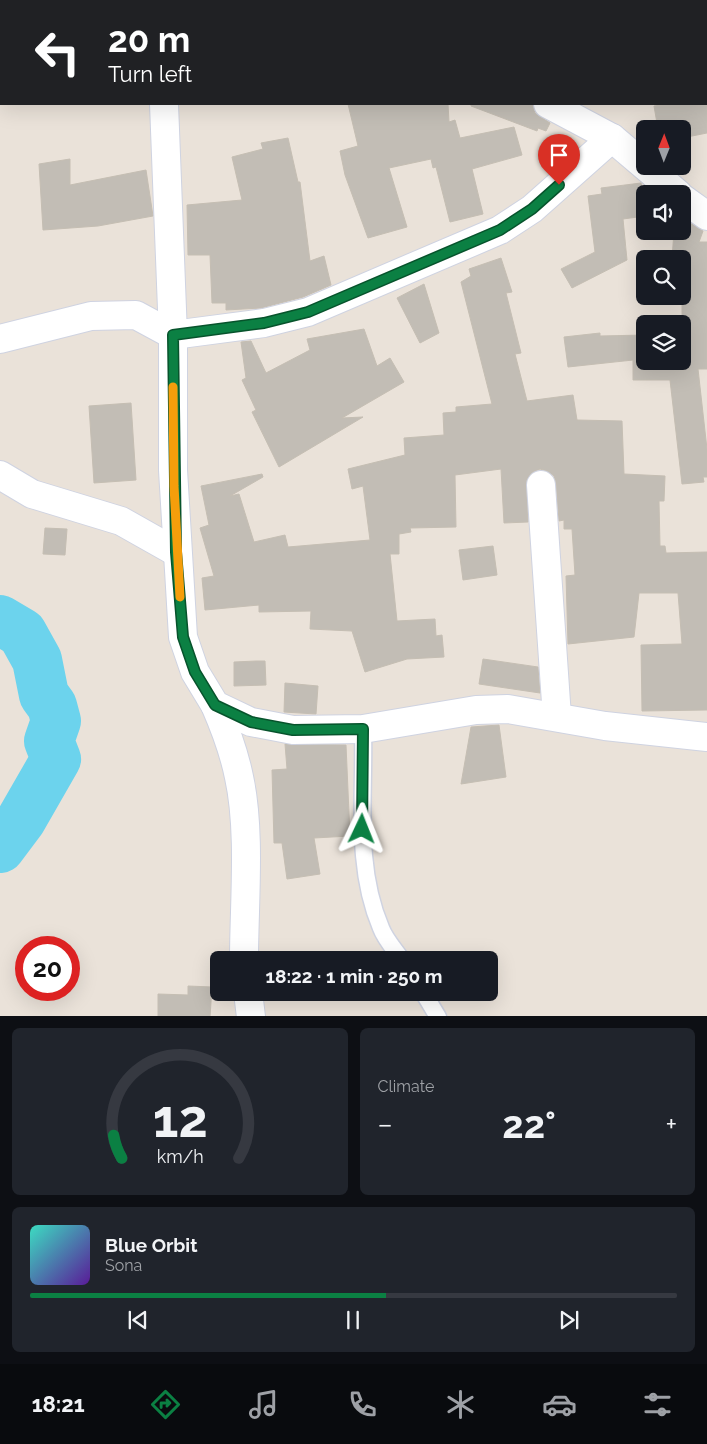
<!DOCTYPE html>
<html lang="en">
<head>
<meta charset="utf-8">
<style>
  body { margin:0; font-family:Raleway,sans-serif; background:#20242c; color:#f1f3f6; height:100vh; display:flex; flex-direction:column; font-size:19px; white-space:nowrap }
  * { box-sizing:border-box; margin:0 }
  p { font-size:16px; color:#9ea1a6 }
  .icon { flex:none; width:28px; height:28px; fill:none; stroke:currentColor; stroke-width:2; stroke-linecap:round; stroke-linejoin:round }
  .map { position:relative; height:1016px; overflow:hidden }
  .sheet { display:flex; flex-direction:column; gap:12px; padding:12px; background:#0d0f14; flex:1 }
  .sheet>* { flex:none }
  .top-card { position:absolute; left:0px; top:0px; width:708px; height:105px; box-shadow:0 5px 20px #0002; background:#202124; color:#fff; overflow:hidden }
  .needle { width:32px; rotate:1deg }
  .buttons { position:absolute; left:636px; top:120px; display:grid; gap:10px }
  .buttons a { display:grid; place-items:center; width:55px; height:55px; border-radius:8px; background:#171b24; box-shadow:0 5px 20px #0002; font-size:25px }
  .speed { position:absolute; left:15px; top:936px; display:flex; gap:10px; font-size:25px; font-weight:700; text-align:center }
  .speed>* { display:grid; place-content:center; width:65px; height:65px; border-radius:50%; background:#171b24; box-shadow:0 5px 20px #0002; line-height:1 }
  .speed .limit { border:8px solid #d22; background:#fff; color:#111 }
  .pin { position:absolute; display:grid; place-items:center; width:42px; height:42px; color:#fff; margin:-51px -21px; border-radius:50% 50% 50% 0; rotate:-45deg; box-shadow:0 0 5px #0007 }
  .pin .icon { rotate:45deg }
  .me { position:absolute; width:55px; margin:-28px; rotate:2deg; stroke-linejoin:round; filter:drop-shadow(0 0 4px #0008) }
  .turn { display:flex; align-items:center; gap:18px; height:105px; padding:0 25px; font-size:22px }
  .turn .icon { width:65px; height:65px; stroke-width:2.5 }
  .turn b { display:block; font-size:35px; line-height:42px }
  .big { font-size:38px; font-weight:700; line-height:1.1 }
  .sheet .card { flex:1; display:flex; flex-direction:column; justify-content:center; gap:8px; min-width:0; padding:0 18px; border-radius:8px; background:#20242c }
  .sheet .dial { align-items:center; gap:0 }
  .dial svg { height:130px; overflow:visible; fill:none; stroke:#363941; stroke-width:7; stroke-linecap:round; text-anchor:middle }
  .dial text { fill:#f1f3f6; stroke:none }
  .song { display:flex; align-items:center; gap:15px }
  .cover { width:60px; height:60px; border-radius:8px; background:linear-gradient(135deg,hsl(170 70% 55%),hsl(270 70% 35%)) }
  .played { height:5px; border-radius:2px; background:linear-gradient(90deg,#0b8043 55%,#363941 55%) }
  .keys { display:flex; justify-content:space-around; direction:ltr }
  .heat { display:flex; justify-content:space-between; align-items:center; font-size:28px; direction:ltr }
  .sheet .tiles { flex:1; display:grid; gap:12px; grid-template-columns:1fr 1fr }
  .card:last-child { grid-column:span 2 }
  .trip { position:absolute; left:210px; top:951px; width:288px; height:50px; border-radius:8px; background:#171b24; box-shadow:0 5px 20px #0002; font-weight:700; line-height:50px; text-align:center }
  .tab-bar { display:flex; height:80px; justify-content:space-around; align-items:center; background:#090b0e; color:#9ea1a6 }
  .tab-bar .icon { width:35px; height:35px }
  .tab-bar .selected { color:#0b8043 }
  .tab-bar b { font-size:22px; color:#f1f3f6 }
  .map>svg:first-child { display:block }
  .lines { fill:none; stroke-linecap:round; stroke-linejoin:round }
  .river { stroke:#6cd3ed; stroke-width:50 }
  .building { fill:#c2bdb5; stroke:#c5beb3 }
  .service-casing { stroke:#cfd3e1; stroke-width:19 }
  .minor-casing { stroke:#cfd3e1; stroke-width:30 }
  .service { stroke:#fff; stroke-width:16 }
  .minor { stroke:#fff; stroke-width:28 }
  .route-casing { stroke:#07532c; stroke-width:12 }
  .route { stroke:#0b8043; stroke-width:9 }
  .slow { stroke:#f59e0b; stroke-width:9 }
</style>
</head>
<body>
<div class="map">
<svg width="707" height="1017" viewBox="0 0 707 1017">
  <rect width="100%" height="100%" fill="#eae2d9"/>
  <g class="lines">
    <polyline class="river" points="0,620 22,633 37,660 44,695 52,706 56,721 49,741 56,759 21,820 0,848"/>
  </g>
  <g class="building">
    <polygon points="348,104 448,104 449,122 455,120 460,138 514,127 522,155 472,169 483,214 450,222 436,167 433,168 431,159 389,168 407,227 368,238 345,175 340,151 358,146"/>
    <polygon points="471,104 532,104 535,113 550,123 546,131 538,128 537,131 471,106"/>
    <polygon points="667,104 707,104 707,133 682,138 682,129 658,129 654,106"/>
    <polygon points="288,138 298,182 300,182 310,261 324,256 331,285 303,297 261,308 226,310 226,303 212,303 210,255 188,255 187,205 242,200 232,157 263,149 261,143"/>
    <polygon points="70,159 70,185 146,170 153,216 98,226 43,230 39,164"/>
    <polygon points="641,183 642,189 648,189 654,194 645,194 645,216 623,219 627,260 572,288 561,269 595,252 588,196 602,194 601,188"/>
    <polygon points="682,218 703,231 699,242 707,242 707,369 698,369 707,449 707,477 703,477 704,482 682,484 670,380 633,380 633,360 568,367 564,337 600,333 600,336 645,335 645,361 682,361 682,259 672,259 674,231 682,231"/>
    <polygon points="501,258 512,292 506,293 521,353 515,354 527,401 573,395 577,420 622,421 624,474 665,476 664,501 659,501 660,546 665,546 666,553 707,552 707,710 642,711 641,645 682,644 678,593 639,593 634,637 568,644 566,576 575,575 572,529 564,529 564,520 559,521 556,483 554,476 547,471 540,469 533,472 527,479 528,522 504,523 501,469 455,475 456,527 410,528 411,532 399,534 399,554 390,554 397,621 435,619 436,636 442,635 444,657 407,659 365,672 352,631 310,629 311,611 259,612 259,605 205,610 202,578 214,576 200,528 209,525 201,486 262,474 263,477 230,496 239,494 254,542 285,535 288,547 370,540 363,486 352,489 348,469 405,455 404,438 444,435 443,413 456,412 456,407 492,404 461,282 471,276 469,269"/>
    <polygon points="424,284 439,333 420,343 397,298"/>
    <polygon points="364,329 377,366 390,358 404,382 342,418 363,417 279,467 252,412 256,410 242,380 246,378 241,342 251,341 266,373 310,350 307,339"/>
    <polygon points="131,403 136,480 94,483 89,406"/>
    <polygon points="45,528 67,529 65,555 43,554"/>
    <polygon points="493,546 497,575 463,580 459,550"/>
    <polygon points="483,659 538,667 540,693 479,684"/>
    <polygon points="256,661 265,661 266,685 234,686 234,662"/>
    <polygon points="285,683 318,686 316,714 284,712"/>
    <polygon points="499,725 506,777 461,784 471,727"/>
    <polygon points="285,744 346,745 350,836 314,838 320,874 287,879 282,843 274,843 272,770 287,769"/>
    <polygon points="188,986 212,987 210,1017 158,1017 158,994 188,995"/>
  </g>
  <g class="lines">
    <defs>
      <g id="service">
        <path d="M363 729C365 796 354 865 381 928 385 939 395 950 402 960"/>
        <polyline points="423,992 438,1017"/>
      </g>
      <g id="minor">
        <polyline points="164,0 164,1"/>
        <polyline points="432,0 433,1"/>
        <polyline points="164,104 173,335 173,470 183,637 195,672 215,705 251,722 293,730 363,729 476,710 508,709 605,726 707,737"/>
        <polyline points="548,104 612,138 678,194"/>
        <polyline points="682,198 707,216"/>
        <polyline points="0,339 91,316 136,315 173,335 264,323 308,312 500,230 532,209 612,138"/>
        <polyline points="0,475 32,494 121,521 176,552"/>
        <polyline points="541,485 557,717"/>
        <path d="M215 705C225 728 234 752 239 777 251 831 244 904 244 960"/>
        <polyline points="248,992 251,1017"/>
      </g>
    </defs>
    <use href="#service" class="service-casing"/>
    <use href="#minor" class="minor-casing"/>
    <use href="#service" class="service"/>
    <use href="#minor" class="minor"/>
  </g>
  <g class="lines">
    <defs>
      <polyline id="route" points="362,829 363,729 293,730 251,722 215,705 195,672 183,637 176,552 173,335 264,323 308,312 500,230 532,209 559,185"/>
    </defs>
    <use href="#route" class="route-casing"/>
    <use href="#route" class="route"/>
    <polyline class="slow" points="173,387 174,486 180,597"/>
  </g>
</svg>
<div class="buttons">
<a><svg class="needle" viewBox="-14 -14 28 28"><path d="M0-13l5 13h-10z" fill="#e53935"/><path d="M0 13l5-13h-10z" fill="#9ea1a6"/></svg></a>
<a><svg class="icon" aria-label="sound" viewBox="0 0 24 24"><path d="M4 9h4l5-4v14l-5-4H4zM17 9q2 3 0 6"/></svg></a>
<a><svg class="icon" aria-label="search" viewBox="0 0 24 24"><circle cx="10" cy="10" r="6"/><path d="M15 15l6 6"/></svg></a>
<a><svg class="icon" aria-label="layers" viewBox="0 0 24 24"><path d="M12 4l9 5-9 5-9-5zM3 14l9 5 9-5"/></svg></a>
</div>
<div class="speed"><div class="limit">20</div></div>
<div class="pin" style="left:559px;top:185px;background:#d93025"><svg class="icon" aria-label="arrive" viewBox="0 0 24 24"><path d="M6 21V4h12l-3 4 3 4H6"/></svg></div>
<svg class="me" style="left:362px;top:829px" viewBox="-20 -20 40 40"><path d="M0-17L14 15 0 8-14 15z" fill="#0b8043" stroke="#fff" stroke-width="4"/></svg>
<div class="trip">18:22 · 1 min · 250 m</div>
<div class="top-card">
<div class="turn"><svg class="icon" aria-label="left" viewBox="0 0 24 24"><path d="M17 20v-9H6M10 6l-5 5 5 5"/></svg><div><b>20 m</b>Turn left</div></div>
</div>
</div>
<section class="sheet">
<div class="tiles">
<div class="card dial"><svg viewBox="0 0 100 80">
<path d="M14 69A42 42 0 1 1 86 69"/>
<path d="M14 69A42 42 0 0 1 9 55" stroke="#0b8043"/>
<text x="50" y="56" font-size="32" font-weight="700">12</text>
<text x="50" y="72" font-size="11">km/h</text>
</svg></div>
<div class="card"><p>Climate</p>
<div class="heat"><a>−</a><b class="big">22°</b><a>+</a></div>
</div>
<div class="card">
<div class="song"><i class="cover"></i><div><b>Blue Orbit</b><p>Sona</p></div></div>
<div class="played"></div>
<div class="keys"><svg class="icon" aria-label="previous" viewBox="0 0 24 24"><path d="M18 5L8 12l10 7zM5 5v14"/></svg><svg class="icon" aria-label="pause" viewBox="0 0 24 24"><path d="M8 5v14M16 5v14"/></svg><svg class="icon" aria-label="next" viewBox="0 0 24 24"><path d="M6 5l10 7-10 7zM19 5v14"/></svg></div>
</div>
</div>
</section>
<nav class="tab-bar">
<b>18:21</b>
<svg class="icon selected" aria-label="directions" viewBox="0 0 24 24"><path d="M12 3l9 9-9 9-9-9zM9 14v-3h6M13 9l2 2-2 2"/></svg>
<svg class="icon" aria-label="music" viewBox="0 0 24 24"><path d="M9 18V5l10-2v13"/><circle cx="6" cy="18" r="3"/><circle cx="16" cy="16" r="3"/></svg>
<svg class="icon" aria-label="phone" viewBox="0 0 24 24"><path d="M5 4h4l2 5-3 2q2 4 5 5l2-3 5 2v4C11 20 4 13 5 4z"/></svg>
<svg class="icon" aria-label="climate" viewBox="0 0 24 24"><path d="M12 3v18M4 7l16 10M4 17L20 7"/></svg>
<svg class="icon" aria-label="car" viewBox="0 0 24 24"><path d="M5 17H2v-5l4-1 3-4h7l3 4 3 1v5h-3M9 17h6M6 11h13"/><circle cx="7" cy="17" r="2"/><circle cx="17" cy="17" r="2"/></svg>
<svg class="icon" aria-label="filters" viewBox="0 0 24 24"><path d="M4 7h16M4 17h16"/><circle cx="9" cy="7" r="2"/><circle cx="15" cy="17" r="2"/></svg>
</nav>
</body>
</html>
